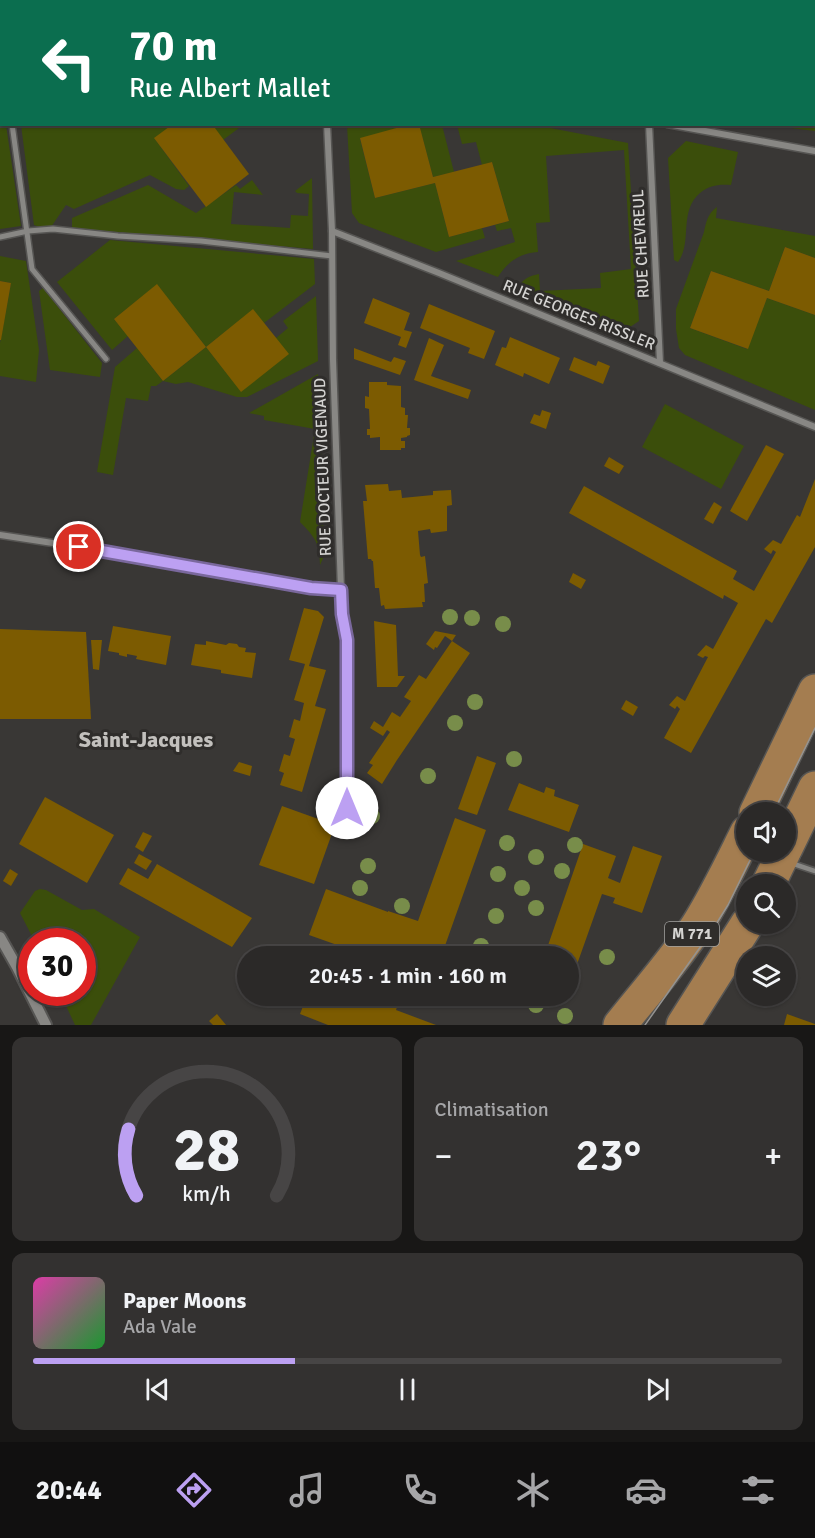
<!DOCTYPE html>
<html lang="fr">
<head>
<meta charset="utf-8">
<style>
  body { margin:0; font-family:Signika,sans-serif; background:#333130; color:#f1f3f6; height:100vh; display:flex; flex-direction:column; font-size:22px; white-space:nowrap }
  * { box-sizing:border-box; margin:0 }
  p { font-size:20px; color:#a6a6a8 }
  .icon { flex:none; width:33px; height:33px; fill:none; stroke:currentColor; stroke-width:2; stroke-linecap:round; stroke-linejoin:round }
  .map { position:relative; height:1025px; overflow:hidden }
  .side { display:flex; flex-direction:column; gap:12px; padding:12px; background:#181716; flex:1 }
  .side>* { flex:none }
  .guide { position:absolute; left:0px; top:0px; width:816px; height:126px; box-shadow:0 2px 4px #0004,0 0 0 2px #474545; background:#0b6e4f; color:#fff; overflow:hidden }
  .fabs { position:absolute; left:736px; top:802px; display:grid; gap:12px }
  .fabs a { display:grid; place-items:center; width:60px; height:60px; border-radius:50%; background:#2b2928; box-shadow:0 2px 4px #0004,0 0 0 2px #474545; font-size:30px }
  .speed { position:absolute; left:18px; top:928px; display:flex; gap:12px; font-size:30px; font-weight:700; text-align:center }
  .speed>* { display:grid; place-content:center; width:78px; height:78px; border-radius:50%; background:#2b2928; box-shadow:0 2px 4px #0004,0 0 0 2px #474545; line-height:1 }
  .speed .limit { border:9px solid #d22; background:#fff; color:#111 }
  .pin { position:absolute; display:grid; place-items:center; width:51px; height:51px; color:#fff; margin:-26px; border:3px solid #fff; border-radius:50%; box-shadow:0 2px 6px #0007 }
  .me { position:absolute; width:66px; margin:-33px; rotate:0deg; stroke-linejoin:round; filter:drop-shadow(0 0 4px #0008) }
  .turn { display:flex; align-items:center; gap:21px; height:126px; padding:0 30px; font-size:27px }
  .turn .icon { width:78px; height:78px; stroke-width:2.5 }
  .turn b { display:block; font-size:42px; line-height:51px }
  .big { font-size:45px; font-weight:600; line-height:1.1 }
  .side .tile { flex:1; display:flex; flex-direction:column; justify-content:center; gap:9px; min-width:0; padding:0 21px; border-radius:12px; background:#333130 }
  .side .dial { align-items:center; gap:0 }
  .dial svg { height:156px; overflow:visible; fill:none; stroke:#474545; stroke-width:7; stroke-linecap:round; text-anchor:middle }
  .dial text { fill:#f1f3f6; stroke:none }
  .song { display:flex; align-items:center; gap:18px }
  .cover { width:72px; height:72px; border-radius:9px; background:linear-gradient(135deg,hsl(320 70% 55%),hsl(130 70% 35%)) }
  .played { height:6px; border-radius:3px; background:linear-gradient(90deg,#bca0f2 35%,#474545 35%) }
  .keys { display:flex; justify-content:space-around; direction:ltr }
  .heat { display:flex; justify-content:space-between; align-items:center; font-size:33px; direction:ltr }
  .side .tiles { flex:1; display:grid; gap:12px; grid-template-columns:1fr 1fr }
  .tile:last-child { grid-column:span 2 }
  .trip { position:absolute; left:237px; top:946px; width:342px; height:60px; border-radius:30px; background:#2b2928; box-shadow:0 2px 4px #0004,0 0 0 2px #474545; font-weight:600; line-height:60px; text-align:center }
  .menu { display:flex; height:96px; justify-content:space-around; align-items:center; background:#111010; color:#a6a6a8 }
  .menu .icon { width:42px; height:42px }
  .menu .selected { color:#bca0f2 }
  .menu b { font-size:27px; color:#f1f3f6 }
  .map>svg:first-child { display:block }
  .green { fill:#3b4e0b }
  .building { fill:#7c5b01 }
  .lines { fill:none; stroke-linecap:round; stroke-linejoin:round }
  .service-casing { stroke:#565553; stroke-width:8 }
  .pedestrian-casing { stroke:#565553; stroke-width:8 }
  .minor-casing { stroke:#565553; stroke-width:9 }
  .tertiary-casing { stroke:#565553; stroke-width:14 }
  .primary-casing { stroke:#565553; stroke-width:36 }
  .service { stroke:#888784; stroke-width:4.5 }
  .pedestrian { stroke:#888784; stroke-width:5 }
  .minor { stroke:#888784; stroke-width:6 }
  .tertiary { stroke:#888784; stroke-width:10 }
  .primary { stroke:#a47d50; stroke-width:33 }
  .tram { stroke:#949391; stroke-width:1.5 }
  .tree { fill:#788d4a }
  .route-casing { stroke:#7a689d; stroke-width:15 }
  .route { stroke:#bca0f2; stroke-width:10 }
  .labels { text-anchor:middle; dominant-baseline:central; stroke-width:6; stroke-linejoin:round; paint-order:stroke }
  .shield { fill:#2f2d2b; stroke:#a3a2a0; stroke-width:1.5 }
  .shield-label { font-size:15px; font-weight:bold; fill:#d5d4d2 }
  .street-label { font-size:16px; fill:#d5d4d2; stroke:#2f2d2b }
  .district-label { font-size:22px; font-weight:bold; fill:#c2c0bd; stroke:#2f2d2b }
</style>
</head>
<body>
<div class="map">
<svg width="815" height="1025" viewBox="0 0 815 1025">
  <rect width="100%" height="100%" fill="#393735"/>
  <g class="green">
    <polygon points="778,0 815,0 815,131 767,125 814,124 814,2 778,1"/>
    <polygon points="0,90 2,95 2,124 6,125 21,226 0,229"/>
    <polygon points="21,125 173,125 155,139 189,186 184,190 176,189 150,175 74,209 66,205 49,230 34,225"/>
    <polygon points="212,125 243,125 223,140"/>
    <polygon points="347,125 411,125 360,139 375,198 435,183 449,237 482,228 485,238 436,252 359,223 352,213"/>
    <polygon points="419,125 442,125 454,172 433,177"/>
    <path d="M457 125H535L628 143 639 321 624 331 519 286C524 278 530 276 539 274L540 291 601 288 600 273 631 269 624 150 546 156 550 222 536 223 538 252C520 253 507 262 498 277L456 261 515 242 511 228 497 231 495 225 509 221 492 162 482 165 476 142 462 144Z"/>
    <path d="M686 141 738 152 731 185C719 184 710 185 700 193 678 212 693 242 678 262L674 260 668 158Z"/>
    <polygon points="312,178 313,249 72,228 72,218 148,185 196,213 236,185 240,189 252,180 263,195 234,192 231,224 290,228 291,215 308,216 309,194 297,193 295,191"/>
    <path d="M717 207 716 218 815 236V258L785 247 769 291 711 271 690 328 747 349 767 298 815 315V410L685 355 679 348 676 329V309L704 232C706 222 708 213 717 207Z"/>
    <polygon points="110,240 314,259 315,284 264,323 253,310 206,347 241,391 276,338 288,328 283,321 316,296 318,361 247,397 237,397 188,382 176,384 163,381 156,386 151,386 148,401 126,398 113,475 97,472 115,367 137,348 163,381 206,347 157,285 114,319 128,336 112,350 57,282"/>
    <polygon points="0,256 26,261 39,350 36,382 0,376 0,343 11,283 0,281"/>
    <polygon points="43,288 102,363 100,377 50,370 39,291"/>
    <path d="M318 374 321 427 324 556 320 565C320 544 315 537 300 522L315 429 264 420V416L249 413Z"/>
    <polygon points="665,404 744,446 721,489 642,447"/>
    <polygon points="40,889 46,890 82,910 94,909 140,937 91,1025 75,1025 60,993 82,993 82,942 35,942 20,913 35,891"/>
  </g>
  <g class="building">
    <polygon points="173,124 212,124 249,174 206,207 154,138"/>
    <polygon points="411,124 419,124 433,177 492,162 509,221 449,237 435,183 375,198 360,138"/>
    <polygon points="785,247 815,258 815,315 767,298 748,349 690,328 711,271 769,291"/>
    <polygon points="0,281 11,283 1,340 0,340"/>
    <polygon points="157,284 206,347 253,309 289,354 241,392 206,347 163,381 114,319"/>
    <polygon points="373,298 410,313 404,330 412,332 406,348 398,345 401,337 364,323"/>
    <polygon points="429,304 495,331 484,359 468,353 470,348 420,328"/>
    <polygon points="510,337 560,358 549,384 524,373 523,377 495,365 502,347 506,348"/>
    <polygon points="429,338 444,345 431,376 471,390 468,399 414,380"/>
    <polygon points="354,348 391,362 394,357 406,361 400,375 354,359"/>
    <polygon points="574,357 596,366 598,361 610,366 603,384 569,370"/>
    <polygon points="369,382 387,382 387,385 401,386 401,407 405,408 405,415 408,415 407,428 410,428 410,435 407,436 407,437 401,438 401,441 405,441 405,448 401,448 401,450 380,450 380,437 370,438 370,435 367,435 367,429 370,429 369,409 365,408 365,396 369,397"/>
    <polygon points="542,410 551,413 546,429 530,423 534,414 540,416"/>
    <polygon points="766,445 784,454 747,521 730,511"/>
    <polygon points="609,457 624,466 619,474 604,466"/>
    <polygon points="815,479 815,547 772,623 766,619 691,753 664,738 680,709 677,706 675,709 669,705 677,696 685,701 708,657 705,656 703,658 697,655 706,645 713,649 738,603 724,595 723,599 569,513 584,486 737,571 733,579 754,591 776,552 773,550 771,554 764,549 773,540 781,544 797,515 800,517"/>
    <polygon points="388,484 389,491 401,490 402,498 433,495 433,491 451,490 452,505 447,506 447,531 431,533 430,529 418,531 420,555 421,557 425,556 428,583 424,584 425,602 422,602 423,607 385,609 384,605 381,606 379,588 375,588 373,561 372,561 371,559 368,559 363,501 367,501 365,485"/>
    <polygon points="714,502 722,507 713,524 704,519"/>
    <polygon points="573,573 586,580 581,589 569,582"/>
    <polygon points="304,608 318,611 324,617 309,666 326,670 315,706 326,709 302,792 280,785 284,773 279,771 284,754 290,756 295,739 289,737 294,719 300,721 304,703 294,700 305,664 289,660"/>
    <polygon points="374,621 396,625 398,676 405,676 397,687 377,687"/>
    <polygon points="113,626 171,636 166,665 136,659 137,656 127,654 127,657 119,655 119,653 108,651"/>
    <polygon points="0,629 86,632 91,719 0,719"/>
    <polygon points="435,631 456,635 452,641 445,636 437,648 435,647 434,650 426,644"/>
    <polygon points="91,640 102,640 99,670 93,669"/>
    <polygon points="206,641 226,645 229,643 237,644 239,647 246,648 245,652 256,653 252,678 221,673 221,670 191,665 195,644 206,645"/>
    <polygon points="452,641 470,653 397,760 382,784 367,773 373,765 369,763 390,732 387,730 383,736 370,728 374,721 383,727 392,712 400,717 411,701 404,697 419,675 426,679"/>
    <polygon points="626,700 638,707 633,716 621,709"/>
    <polygon points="477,756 496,763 477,815 458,809"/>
    <polygon points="239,762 252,766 250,776 233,771"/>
    <polygon points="519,783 544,793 546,787 555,790 554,796 579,805 569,832 508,810"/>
    <polygon points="45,797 114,835 87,883 19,844"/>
    <polygon points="282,806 335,825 314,884 259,865"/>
    <polygon points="455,818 486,830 441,957 371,957 309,935 326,889 388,912 388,911 418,921"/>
    <polygon points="143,832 152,836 143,852 135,847"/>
    <polygon points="583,844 616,856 608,878 620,883 633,846 662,856 642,913 613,903 615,898 602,894 569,987 568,957 544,957"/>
    <polygon points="139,854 152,861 146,870 134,863"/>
    <polygon points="157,864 252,918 232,947 119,884 128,868 148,879"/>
    <polygon points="10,869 18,874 11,886 3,881"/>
    <polygon points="307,996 401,996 396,1010 436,1025 328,1025 300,1014"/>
    <polygon points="217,1014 226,1025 213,1025 209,1021"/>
    <polygon points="787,1014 815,1024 815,1025 784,1025"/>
  </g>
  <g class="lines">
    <defs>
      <polyline id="service" points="791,863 815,871"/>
      <g id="pedestrian">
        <polyline points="0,48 2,58"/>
        <polyline points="12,124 32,269 106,359"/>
        <polyline points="0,237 28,231 53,229 118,236 201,241 332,256"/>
      </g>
      <g id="minor">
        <polyline points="17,0 25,2"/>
        <polyline points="323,0 324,2"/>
        <polyline points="642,0 642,2"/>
        <polyline points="327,124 332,231 333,360 341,590 342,614 347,641 347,808"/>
        <polyline points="649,124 660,363"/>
        <polyline points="667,124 815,151"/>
        <polyline points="332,231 439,273 815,427"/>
        <polyline points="0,535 79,547 311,588 341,590"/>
      </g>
      <polyline id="tertiary" points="0,937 17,967 46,1025"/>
      <g id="primary">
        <polyline points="756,813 815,691"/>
        <polyline points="786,848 815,788"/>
        <polyline points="768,885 784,852"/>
        <path d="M620 1025C646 992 674 961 697 926 716 896 731 864 747 832"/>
        <polyline points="683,1025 747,924"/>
      </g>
    </defs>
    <use href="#service" class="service-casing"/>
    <use href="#pedestrian" class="pedestrian-casing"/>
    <use href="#minor" class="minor-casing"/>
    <use href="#tertiary" class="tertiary-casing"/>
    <use href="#primary" class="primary-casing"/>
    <use href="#service" class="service"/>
    <use href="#pedestrian" class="pedestrian"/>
    <use href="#minor" class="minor"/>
    <use href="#tertiary" class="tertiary"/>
    <use href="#primary" class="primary"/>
    <g class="tram">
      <polyline points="773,813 815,728"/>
      <polyline points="645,1025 713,929 728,905 754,852"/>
    </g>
  </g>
  <g class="tree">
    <circle cx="450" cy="617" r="8"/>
    <circle cx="472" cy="618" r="8"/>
    <circle cx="503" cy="624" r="8"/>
    <circle cx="475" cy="702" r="8"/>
    <circle cx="455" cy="723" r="8"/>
    <circle cx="514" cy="759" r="8"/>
    <circle cx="428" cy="776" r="8"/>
    <circle cx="372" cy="816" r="8"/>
    <circle cx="359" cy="827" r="8"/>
    <circle cx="507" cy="843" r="8"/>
    <circle cx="575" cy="845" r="8"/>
    <circle cx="536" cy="857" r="8"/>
    <circle cx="368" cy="866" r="8"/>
    <circle cx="562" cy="871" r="8"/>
    <circle cx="498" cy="874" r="8"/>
    <circle cx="360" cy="888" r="8"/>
    <circle cx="522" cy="888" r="8"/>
    <circle cx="402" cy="906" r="8"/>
    <circle cx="536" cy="908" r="8"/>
    <circle cx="496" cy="916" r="8"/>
    <circle cx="481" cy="946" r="8"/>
    <circle cx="607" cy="957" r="8"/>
    <circle cx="536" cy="1005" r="8"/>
    <circle cx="565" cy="1016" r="8"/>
  </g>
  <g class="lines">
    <defs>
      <polyline id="route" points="79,547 311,588 341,590 342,614 347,640 347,808"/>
    </defs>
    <use href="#route" class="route-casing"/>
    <use href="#route" class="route"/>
  </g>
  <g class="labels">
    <rect class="shield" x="665" y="922" width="54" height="24" rx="4.5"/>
    <g class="shield-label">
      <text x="692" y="934">M 771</text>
    </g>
    <g class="street-label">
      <text transform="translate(641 244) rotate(-93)">RUE CHEVREUL</text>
      <text transform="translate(579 315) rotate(22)">RUE GEORGES RISSLER</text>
      <text transform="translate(323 467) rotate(-92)">RUE DOCTEUR VIGENAUD</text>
    </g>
    <g class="district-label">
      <text x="146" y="739">Saint-Jacques</text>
    </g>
  </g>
</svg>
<div class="fabs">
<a><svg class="icon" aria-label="sound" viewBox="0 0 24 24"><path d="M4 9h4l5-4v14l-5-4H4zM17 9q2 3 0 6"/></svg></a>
<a><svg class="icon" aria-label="search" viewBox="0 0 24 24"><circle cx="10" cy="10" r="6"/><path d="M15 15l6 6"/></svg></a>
<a><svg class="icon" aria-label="layers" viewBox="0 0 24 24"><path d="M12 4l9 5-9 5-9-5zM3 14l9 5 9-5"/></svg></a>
</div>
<div class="speed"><div class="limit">30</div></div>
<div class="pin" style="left:79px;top:547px;background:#d93025"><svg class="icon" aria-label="arrive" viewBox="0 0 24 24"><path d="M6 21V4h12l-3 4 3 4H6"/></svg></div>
<svg class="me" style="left:347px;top:808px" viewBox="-20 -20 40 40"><circle r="19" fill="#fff"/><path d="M0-13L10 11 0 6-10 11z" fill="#bca0f2"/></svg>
<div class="trip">20:45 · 1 min · 160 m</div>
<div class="guide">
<div class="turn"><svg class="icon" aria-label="left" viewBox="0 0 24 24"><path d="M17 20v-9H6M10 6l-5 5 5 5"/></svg><div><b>70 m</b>Rue Albert Mallet</div></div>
</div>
</div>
<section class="side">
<div class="tiles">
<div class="tile dial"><svg viewBox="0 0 100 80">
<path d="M14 69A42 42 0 1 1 86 69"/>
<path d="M14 69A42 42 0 0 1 10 35" stroke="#bca0f2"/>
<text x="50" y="56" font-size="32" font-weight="700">28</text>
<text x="50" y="72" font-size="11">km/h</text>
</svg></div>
<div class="tile"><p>Climatisation</p>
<div class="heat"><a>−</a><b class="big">23°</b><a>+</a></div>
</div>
<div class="tile">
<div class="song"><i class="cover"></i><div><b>Paper Moons</b><p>Ada Vale</p></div></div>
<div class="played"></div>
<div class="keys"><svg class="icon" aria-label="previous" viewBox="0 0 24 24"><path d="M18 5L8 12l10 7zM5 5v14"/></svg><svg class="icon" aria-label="pause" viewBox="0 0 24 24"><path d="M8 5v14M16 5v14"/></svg><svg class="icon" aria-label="next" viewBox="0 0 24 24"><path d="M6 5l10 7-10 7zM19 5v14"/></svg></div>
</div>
</div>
</section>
<nav class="menu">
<b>20:44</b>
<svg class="icon selected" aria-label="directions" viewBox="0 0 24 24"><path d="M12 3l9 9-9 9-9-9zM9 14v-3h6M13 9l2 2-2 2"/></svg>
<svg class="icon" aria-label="music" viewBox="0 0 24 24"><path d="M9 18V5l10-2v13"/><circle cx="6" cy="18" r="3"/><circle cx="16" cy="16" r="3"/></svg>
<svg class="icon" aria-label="phone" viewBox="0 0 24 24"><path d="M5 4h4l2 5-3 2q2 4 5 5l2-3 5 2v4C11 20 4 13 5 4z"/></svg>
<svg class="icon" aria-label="climate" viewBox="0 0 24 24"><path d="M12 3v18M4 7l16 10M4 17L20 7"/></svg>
<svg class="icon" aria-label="car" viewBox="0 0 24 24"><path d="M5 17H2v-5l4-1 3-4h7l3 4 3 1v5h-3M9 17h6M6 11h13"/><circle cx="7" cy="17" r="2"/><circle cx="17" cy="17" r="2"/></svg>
<svg class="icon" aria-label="filters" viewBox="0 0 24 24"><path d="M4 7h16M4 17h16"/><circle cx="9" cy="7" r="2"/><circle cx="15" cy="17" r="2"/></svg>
</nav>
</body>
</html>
